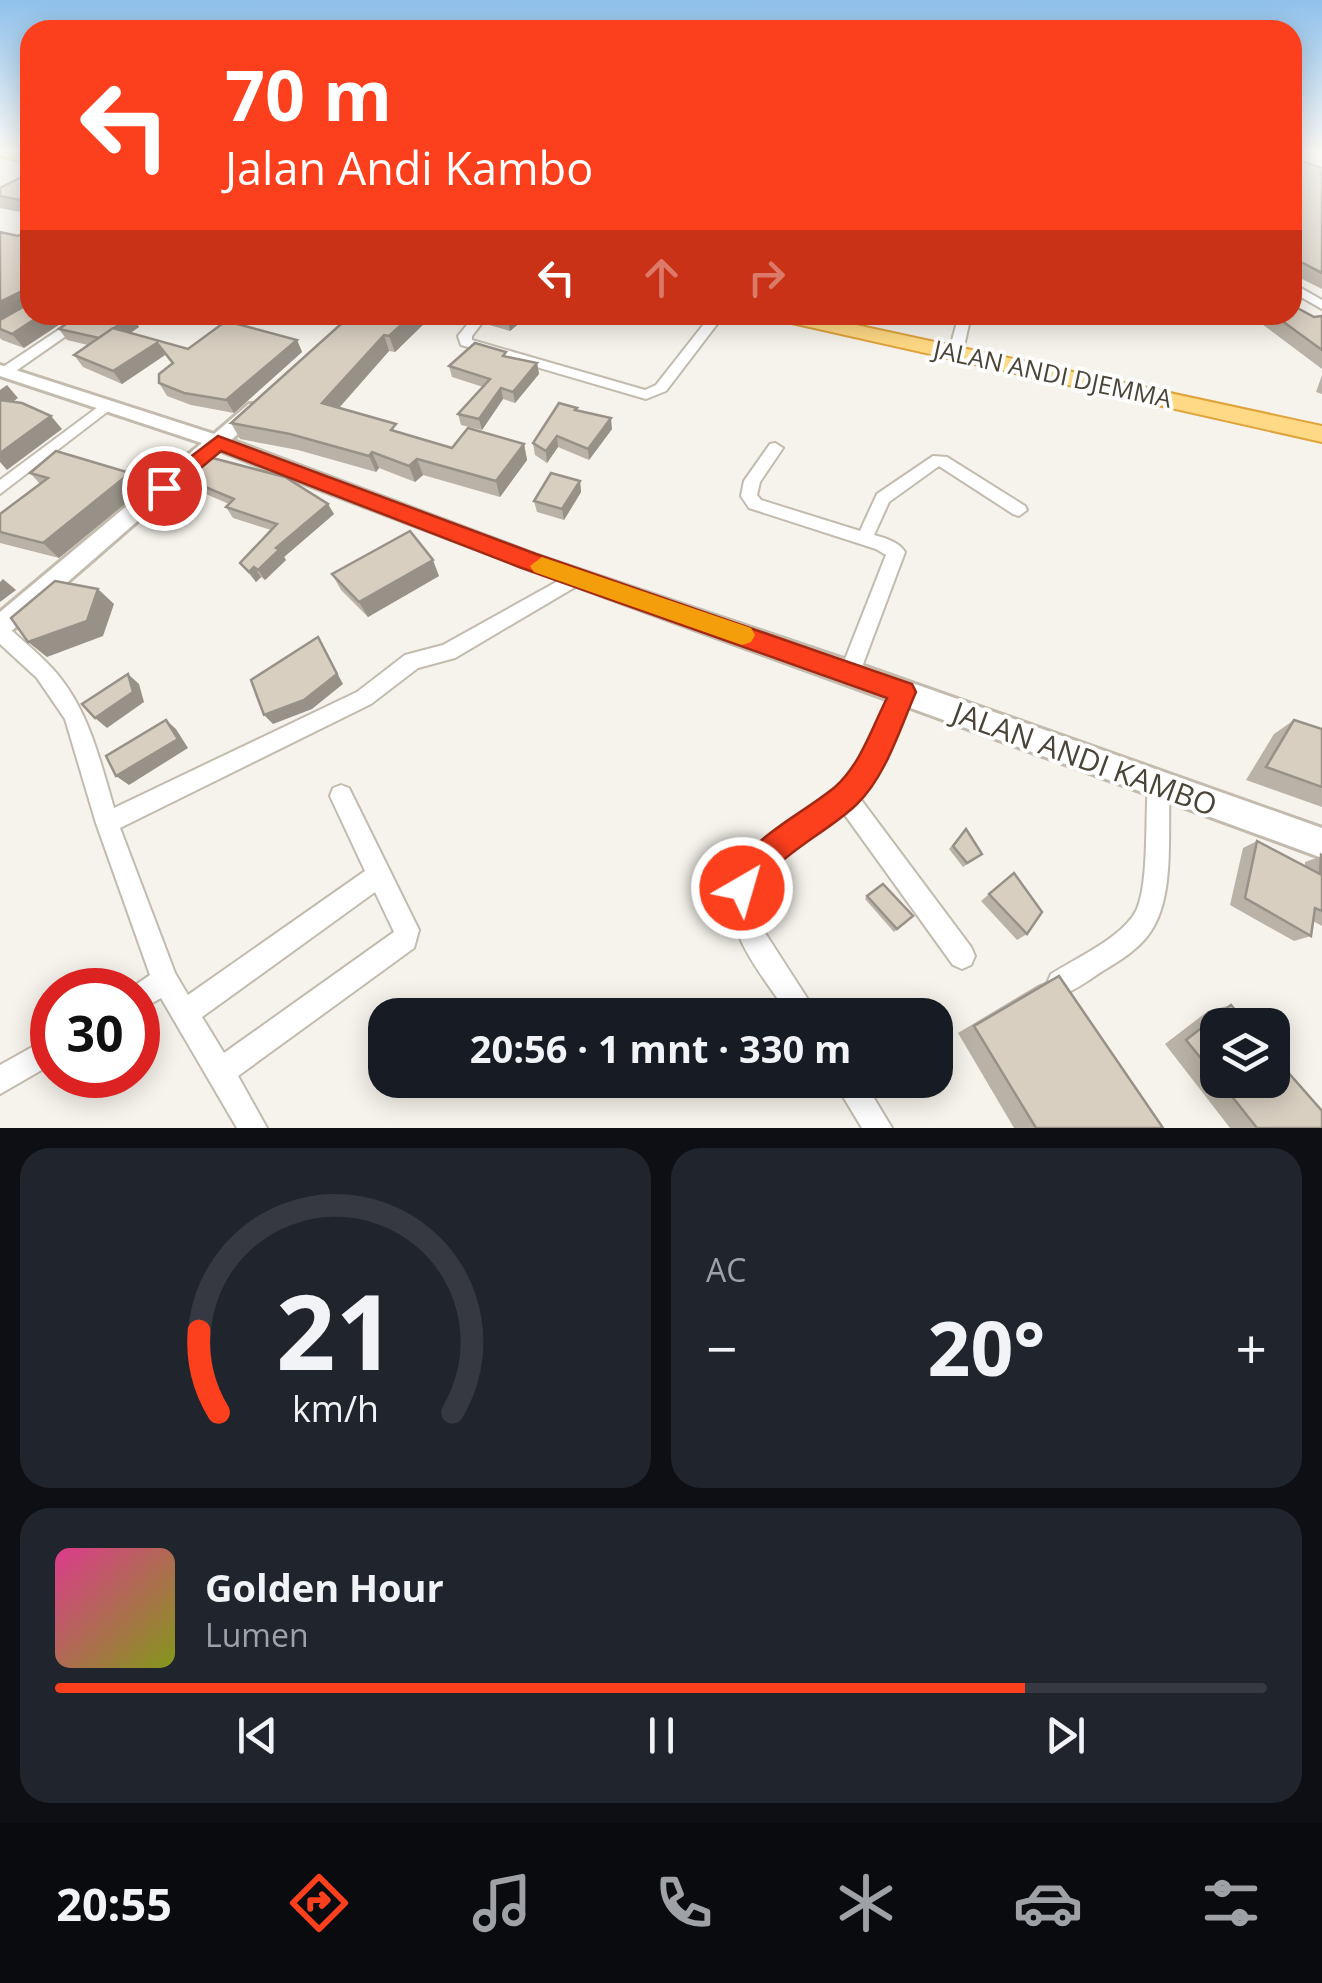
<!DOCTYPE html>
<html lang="id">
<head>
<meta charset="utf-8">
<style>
  body { margin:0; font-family:"Open Sans",sans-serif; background:#20242c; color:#f1f3f6; height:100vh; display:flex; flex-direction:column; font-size:38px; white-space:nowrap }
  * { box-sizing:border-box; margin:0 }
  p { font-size:32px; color:#9ea1a6 }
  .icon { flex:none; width:55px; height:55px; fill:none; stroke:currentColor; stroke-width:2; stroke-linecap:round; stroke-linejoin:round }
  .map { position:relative; height:1128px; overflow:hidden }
  .sheet { display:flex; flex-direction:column; gap:20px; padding:20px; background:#0d0f14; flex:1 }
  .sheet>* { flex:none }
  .top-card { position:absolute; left:20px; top:20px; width:1282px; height:305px; border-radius:30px; box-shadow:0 5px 25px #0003; background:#fc3f1d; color:#fff; overflow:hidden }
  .buttons { position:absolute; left:1200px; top:1008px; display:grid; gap:20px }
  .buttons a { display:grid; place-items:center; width:90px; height:90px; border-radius:20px; background:#171b24; box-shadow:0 5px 25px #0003; font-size:50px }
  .speed { position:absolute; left:30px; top:968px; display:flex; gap:20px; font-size:50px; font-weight:700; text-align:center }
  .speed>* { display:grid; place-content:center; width:130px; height:130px; border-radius:50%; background:#171b24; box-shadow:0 5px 25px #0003; line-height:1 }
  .speed .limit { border:15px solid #d22; background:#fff; color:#111 }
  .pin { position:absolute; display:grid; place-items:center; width:85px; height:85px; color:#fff; margin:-42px; border:5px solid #fff; border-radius:50%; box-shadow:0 2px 10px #0007 }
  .me { position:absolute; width:110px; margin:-55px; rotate:38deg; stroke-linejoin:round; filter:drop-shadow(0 0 8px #0008) }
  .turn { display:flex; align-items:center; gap:35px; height:210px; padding:0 40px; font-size:45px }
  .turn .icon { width:130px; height:130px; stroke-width:2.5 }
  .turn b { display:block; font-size:70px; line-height:85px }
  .lanes { display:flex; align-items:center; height:95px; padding:0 40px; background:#0003; justify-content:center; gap:50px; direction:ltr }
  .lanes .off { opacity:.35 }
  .big { font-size:75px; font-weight:700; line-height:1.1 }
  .sheet .tile { flex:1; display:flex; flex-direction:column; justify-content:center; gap:15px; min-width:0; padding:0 35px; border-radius:30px; background:#20242c }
  .sheet .dial { align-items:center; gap:0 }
  .dial svg { height:260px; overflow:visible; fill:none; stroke:#363941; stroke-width:7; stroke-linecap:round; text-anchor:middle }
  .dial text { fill:#f1f3f6; stroke:none }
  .song { display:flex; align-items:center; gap:30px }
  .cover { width:120px; height:120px; border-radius:15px; background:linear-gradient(135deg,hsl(330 70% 55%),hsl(70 70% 35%)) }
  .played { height:10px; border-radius:5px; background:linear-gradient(90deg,#fc3f1d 80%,#363941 80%) }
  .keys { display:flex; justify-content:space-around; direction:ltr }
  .heat { display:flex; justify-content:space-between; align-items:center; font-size:55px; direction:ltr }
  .sheet .tiles { flex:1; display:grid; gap:20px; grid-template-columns:1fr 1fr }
  .tile:last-child { grid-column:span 2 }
  .trip { position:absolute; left:368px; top:998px; width:585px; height:100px; border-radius:30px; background:#171b24; box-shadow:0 5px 25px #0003; font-weight:700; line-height:100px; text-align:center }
  .tabs { display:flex; height:160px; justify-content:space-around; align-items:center; background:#090b0e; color:#9ea1a6 }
  .tabs .icon { width:70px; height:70px }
  .tabs .selected { color:#fc3f1d }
  .tabs b { font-size:45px; color:#f1f3f6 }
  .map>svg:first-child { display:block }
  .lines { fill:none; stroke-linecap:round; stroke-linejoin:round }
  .minor-casing { stroke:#c2bbae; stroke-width:4 }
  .tertiary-casing { stroke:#c2bbae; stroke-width:6 }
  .trunk-casing { stroke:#e0a43c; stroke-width:4 }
  .minor { fill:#fff; fill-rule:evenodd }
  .tertiary { fill:#fff; fill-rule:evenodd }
  .trunk { fill:#ffd985; fill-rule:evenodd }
  .wall { fill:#bab2a6 }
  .shaded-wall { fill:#979187 }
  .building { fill:#d8cfc1; stroke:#979187; stroke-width:2.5 }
  .route { fill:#fc3f1d; stroke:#a42913; stroke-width:2.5 }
  .slow { fill:#f59e0b }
  .labels { text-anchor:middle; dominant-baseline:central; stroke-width:8; stroke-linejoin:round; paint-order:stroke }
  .far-street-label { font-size:25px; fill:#4b4439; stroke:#fff }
  .street-label { font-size:30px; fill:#4b4439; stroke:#fff }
</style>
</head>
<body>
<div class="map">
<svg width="1322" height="1128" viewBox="0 0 1322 1128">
  <rect width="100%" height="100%" fill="#f6f3ec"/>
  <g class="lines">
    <defs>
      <g id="minor">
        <polygon points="1292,283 1322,300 1322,309 1292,292"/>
        <polygon points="81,315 96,315 10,375 0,375 0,369"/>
        <polygon points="475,315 488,315 472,336 472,340 645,390 656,385 711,315 724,315 666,391 646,399 461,345 458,336"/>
        <polygon points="959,315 971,315 963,351 956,355 949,351"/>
        <polygon points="106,401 111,403 111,409 0,494 0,480"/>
        <path d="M775 443 783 448 760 482 757 495 761 500 860 531 877 494 933 456 947 457 1025 506 1027 510 1019 516 1013 514 939 466 889 502 874 535C885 538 899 542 905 552L860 672 857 678 850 681 843 678 840 672 886 555 876 549 749 508 741 496 744 481 770 444Z"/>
        <path d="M576 571 582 573 585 578 582 583 455 658 418 668 371 704 120 828 175 973 188 995 365 871 330 796 333 788 341 785 349 788 419 930 414 948 238 1076 267 1128H237L161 998 138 1011V990H128L150 975 96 823 65 719 37 678 0 644V624L7 626C20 639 36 651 48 664 87 703 99 757 114 808L357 692 405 655 443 645ZM375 892 394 932 224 1053 202 1017Z"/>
        <path d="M903 684 910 687 913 693C899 728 887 770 859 797L971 947 975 956 971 965 962 969 953 965 842 811C807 838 736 872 760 925L818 1015H789C739 943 693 893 783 827 805 810 831 796 850 776 873 751 882 716 896 687Z"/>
        <path d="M1159 774 1167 778 1170 785C1167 827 1175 889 1154 926 1143 947 1121 960 1101 972 1088 981 1075 990 1060 996L1051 992 1047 983 1051 974C1076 958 1124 937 1137 909 1149 880 1145 818 1148 785L1151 778Z"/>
        <polygon points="52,1036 52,1064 0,1094 0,1065"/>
        <polygon points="833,1080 863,1080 892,1128 862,1128"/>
      </g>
      <path id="tertiary" d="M0 365 214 434 249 404H263V412L231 440 535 555 850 661 1322 828V858C954 722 584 593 219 450L9 633 0 636V612L202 443 0 376Z"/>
      <g id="trunk">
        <polygon points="0,151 30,154 30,164 0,156"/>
        <polygon points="773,315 810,315 1322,426 1322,442 783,321"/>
      </g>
    </defs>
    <use href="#minor" class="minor-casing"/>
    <use href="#tertiary" class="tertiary-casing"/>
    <use href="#trunk" class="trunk-casing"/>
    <use href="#minor" class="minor"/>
    <use href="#tertiary" class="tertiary"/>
    <use href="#trunk" class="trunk"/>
  </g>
  <g class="wall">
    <polygon points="1292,151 1298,160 1322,168 1322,289 1292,274"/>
    <polygon points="30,173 30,214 0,208 0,188"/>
    <polygon points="0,232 24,348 2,340 0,338"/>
    <polygon points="351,315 433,315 395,352 389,351 339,408 400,432 452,448 524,444 527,460 500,497 423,475 415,482 379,468 376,472 298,450 240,439 231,423"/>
    <polygon points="484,315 560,315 554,321 529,315 510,331 486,324"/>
    <polygon points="1221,315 1292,315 1314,317 1322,316 1322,369 1254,318 1248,325"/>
    <polygon points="132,316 139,327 130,333 188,349 297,340 302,352 234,413 191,405 167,396 159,383 172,364 165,355 122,384 83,367 74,355 88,345 67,340 59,329"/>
    <polygon points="507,357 537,363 539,374 515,403 503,399 482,430 461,425 458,414 483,387 452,377 449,366"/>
    <polygon points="1322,375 1322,394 1316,392"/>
    <polygon points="577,411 612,429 589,460 558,447 547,463 535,455 533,443"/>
    <polygon points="201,455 334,514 284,557 286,560 265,580 261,577 256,582 240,563 271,530 233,518 226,507 229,504 199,491 169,521 153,514 144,504"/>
    <polygon points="30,473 130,473 143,489 59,558 0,543 0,514 40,484"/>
    <polygon points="580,481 581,492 564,520 537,512 534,501"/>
    <polygon points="332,574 439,576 368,617 341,590"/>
    <polygon points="1294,720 1322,729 1322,807 1246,780 1274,734"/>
    <polygon points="966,829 982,854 963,867 949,849"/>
    <polygon points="1257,841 1305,866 1305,862 1322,856 1322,926 1313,921 1311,936 1294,941 1230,905 1243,848"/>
    <polygon points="1014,873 1027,934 1017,940 981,901"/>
    <polygon points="867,896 913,916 894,932 865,899"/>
    <polygon points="1059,976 1163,1128 1014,1128 958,1033 1038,985"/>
    <polygon points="1231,1005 1218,1025 1218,1080 1272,1080 1322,1128 1230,1128 1165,1044 1208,1011"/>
  </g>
  <g class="shaded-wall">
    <polygon points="20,292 30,305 0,323 0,302"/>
    <polygon points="41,315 74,315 24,348 12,334"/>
    <polygon points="412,315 433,315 395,352 389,336"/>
    <polygon points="507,315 529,315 510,331"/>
    <polygon points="132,316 139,327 107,349 99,338"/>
    <polygon points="384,335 389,351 329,419 322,403"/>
    <polygon points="297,340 302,352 234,413 226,400"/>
    <polygon points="157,343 165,355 122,384 113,371"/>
    <polygon points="537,363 539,374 515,403 513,392"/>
    <polygon points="7,385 18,398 0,411 0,390"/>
    <polygon points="501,388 503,399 482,430 479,419"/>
    <polygon points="51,416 62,429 7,470 0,462 0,453"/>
    <polygon points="611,418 612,429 589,460 588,449"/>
    <polygon points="557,436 558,447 547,463 546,451"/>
    <polygon points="524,444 527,460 500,497 496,481"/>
    <polygon points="372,452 379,468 376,472 369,456"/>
    <polygon points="417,459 423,475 415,482 409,466"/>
    <polygon points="130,473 143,489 59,558 43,543"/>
    <polygon points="191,481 199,491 169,521 160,510"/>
    <polygon points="580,481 581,492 564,520 562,509"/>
    <polygon points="328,504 334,514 284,557 286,560 265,580 258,570 276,548"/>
    <polygon points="433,560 439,576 368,617 359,602"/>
    <polygon points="254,567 261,577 256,582 249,572"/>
    <polygon points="3,579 16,590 0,602 0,582"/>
    <polygon points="98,589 114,604 103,636 47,657 28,642"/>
    <polygon points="318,637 343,684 312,709 273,724 264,715"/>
    <polygon points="128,674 139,684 144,702 107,728 95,718"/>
    <polygon points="166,720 176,729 188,748 129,785 116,776"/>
  </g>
  <g class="building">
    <polygon points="1292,151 1295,151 1298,160 1322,168 1322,273 1299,261 1292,267"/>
    <polygon points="30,173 30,202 0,196 0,188"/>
    <polygon points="30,229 30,283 28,284 30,284 30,289 23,292 30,293 30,315 41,315 12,334 0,329 0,320 25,306 27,301 20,292 0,302 0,232 18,236"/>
    <polygon points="1292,305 1314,317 1322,316 1322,350 1274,315 1292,315"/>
    <polygon points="79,315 129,315 132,316 99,338 59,329"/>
    <polygon points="351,315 412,315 389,336 384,335 322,403 396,424 391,430 452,448 468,428 524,444 496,481 417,459 409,466 372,452 369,456 290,434 231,423"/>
    <polygon points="226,321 297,340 226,400 184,393 159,383 159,374 173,363 157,343 113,371 74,355 113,328 188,349"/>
    <polygon points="475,343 506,352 503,356 537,363 513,392 501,388 479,419 458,414 490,379 449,366"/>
    <polygon points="0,400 22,403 51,416 0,453"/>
    <polygon points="559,403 577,408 575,410 611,418 588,449 557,436 546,451 533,443"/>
    <polygon points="56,451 130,473 43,543 0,532 0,514 48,478 30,473"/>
    <polygon points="201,455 285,477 328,504 276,548 279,550 258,570 254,567 249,572 240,563 277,524 226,507 234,499 191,481 160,510 144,504"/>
    <polygon points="551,473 580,481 562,509 534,501"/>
    <polygon points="410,531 433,560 359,602 332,574"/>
    <polygon points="55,581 98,589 87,621 28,642 11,618"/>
    <polygon points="318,637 337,674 304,700 264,715 251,680"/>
    <polygon points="128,674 133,692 95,718 82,704"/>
    <polygon points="166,720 178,739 116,776 106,756"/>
    <polygon points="1294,720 1322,729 1322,787 1266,767"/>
    <polygon points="966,829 982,854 967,863 953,846"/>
    <polygon points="1257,841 1320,874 1321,855 1322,856 1322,911 1315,908 1311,936 1245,898"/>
    <polygon points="1014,873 1042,912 1027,934 989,894"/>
    <polygon points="883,884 913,916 897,929 867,896"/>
    <polygon points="1059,976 1163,1128 1036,1128 974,1026"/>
    <polygon points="1231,1005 1248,1025 1218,1025 1218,1079 1186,1040"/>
    <polygon points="1272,1054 1322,1111 1322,1128 1257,1128 1219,1080 1272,1080"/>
  </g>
  <linearGradient id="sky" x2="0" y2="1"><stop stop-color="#8fc1ec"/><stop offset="0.49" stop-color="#fbfaf6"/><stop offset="1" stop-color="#fbfaf6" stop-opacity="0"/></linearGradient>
  <rect width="1322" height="309" fill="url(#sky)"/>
  <path class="route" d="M218 436 536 554 912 684 916 692C900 728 886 776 857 804 824 836 772 855 753 899L742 904 731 899 727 888C745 838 796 819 835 787 860 765 872 728 887 698L519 567 221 451 171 493H156L153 488 156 483Z"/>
  <polygon class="slow" points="542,557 751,628 755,635 751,642 742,645 534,572 530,566"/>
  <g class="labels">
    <g class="far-street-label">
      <text transform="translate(1053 373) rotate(12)">JALAN ANDI DJEMMA</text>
    </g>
    <g class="street-label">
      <text transform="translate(1085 758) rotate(20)">JALAN ANDI KAMBO</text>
    </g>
  </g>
</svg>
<div class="buttons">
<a><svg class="icon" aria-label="layers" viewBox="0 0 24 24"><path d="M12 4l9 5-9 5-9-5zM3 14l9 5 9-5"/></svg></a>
</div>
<div class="speed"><div class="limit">30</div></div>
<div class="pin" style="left:164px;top:488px;background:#d93025"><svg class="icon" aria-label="arrive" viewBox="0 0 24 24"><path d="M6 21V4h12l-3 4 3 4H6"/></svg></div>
<svg class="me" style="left:742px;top:888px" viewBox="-20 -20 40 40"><circle r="17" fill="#fc3f1d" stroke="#fff" stroke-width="3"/><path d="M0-11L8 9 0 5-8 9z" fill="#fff"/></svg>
<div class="trip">20:56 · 1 mnt · 330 m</div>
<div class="top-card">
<div class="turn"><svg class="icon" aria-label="left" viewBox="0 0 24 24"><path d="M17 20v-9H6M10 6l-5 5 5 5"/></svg><div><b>70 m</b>Jalan Andi Kambo</div></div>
<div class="lanes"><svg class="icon" aria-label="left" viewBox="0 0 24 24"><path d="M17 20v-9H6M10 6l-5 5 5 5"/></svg><svg class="icon off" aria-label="ahead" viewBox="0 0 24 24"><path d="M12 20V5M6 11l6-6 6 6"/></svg><svg class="icon off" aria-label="right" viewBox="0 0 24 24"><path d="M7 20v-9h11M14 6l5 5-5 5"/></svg></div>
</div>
</div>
<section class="sheet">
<div class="tiles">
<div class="tile dial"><svg viewBox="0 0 100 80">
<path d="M14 69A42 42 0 1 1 86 69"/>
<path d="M14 69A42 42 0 0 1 8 44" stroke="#fc3f1d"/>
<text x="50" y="56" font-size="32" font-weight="700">21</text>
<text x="50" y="72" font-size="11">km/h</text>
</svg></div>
<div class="tile"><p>AC</p>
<div class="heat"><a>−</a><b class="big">20°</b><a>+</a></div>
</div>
<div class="tile">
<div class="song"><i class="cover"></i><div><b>Golden Hour</b><p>Lumen</p></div></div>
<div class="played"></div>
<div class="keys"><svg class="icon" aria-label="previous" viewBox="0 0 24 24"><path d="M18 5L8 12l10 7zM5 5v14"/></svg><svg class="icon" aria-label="pause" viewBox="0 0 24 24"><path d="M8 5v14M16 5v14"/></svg><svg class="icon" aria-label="next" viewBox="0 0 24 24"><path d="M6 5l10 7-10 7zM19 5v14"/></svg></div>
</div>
</div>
</section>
<nav class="tabs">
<b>20:55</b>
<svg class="icon selected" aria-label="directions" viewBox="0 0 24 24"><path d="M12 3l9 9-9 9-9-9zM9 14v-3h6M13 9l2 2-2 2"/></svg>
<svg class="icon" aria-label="music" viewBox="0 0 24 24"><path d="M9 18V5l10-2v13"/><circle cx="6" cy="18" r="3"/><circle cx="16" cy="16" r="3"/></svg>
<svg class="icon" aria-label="phone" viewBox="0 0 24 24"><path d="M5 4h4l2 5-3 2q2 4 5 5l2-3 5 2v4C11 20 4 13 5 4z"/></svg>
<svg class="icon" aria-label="climate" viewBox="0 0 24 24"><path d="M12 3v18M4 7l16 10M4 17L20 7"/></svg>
<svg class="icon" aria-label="car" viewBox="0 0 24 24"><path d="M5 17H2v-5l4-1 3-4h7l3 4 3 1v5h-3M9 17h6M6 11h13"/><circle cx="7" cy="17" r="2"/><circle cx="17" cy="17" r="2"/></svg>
<svg class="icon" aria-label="filters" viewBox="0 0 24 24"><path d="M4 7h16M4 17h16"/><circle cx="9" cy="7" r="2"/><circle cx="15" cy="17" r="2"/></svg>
</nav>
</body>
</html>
